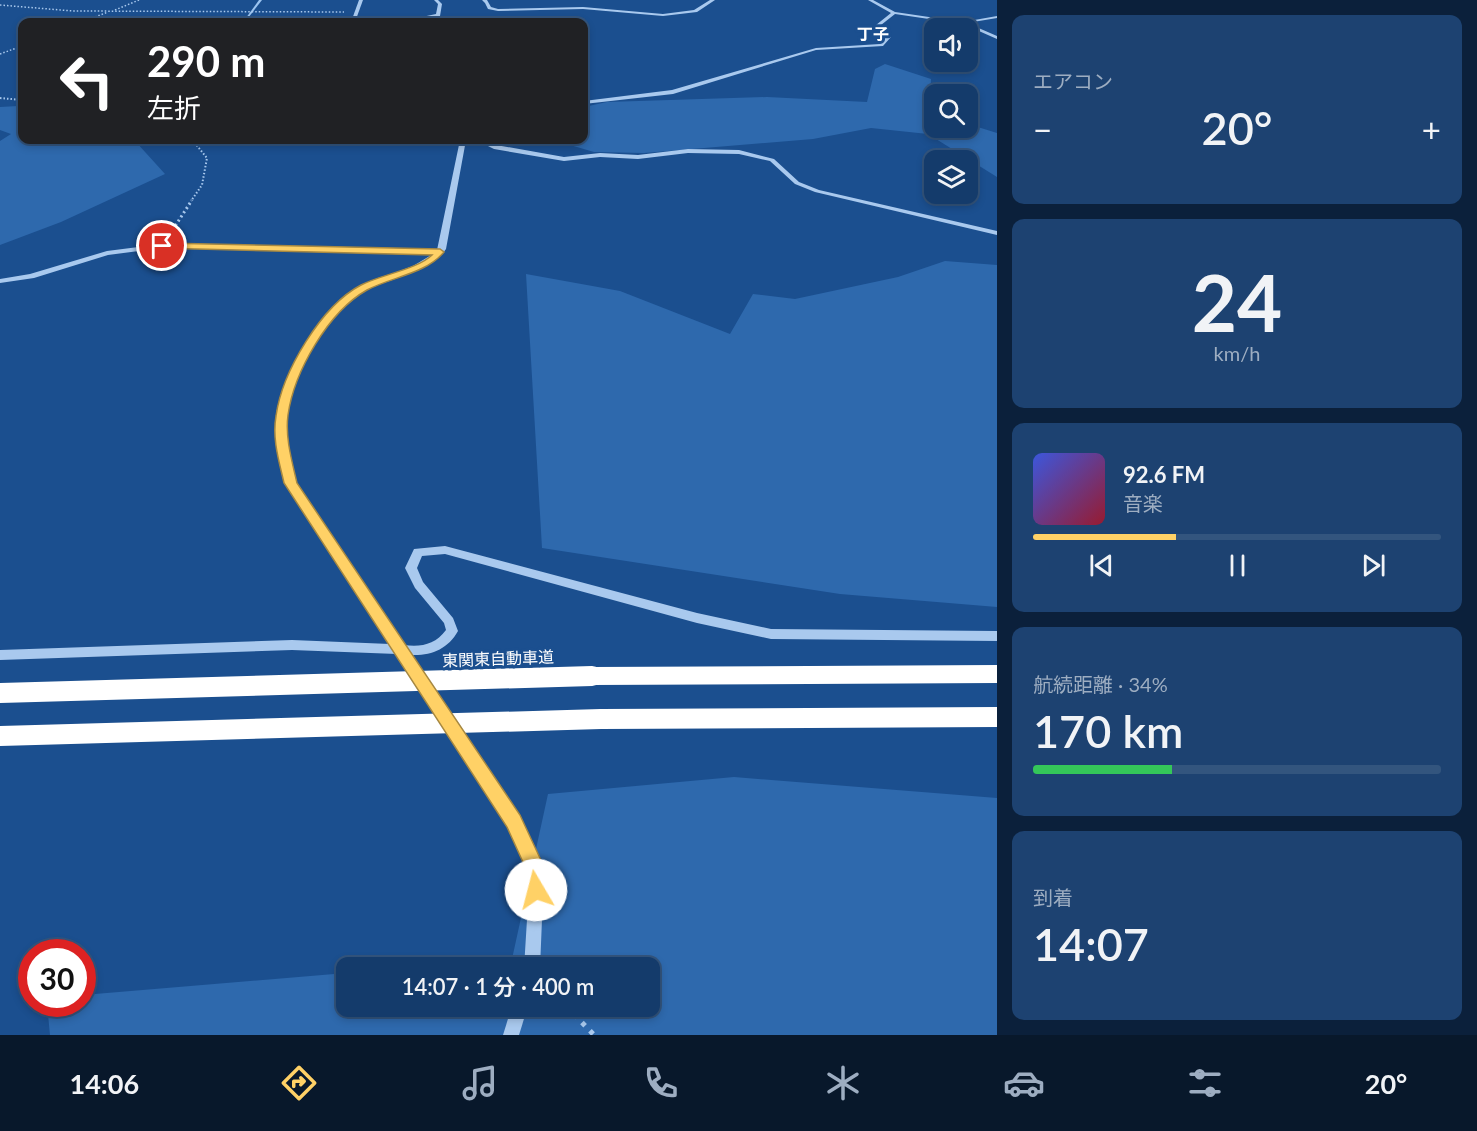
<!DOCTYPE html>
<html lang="ja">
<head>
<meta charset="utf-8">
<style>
  body { margin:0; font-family:Lato,"Noto Sans JP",sans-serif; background:#1d4271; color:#f1f3f6; height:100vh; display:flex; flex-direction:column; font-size:22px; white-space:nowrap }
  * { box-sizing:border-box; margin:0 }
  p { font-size:20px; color:#9dadc1 }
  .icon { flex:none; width:33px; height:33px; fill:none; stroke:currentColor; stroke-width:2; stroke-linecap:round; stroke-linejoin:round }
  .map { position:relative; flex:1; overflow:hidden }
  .drawer { display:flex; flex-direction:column; gap:15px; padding:15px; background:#0b203b; width:480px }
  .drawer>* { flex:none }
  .guide { position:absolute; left:18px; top:18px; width:570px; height:126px; border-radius:12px; box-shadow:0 3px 9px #0003,0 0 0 2px #33557e; background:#202124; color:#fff; overflow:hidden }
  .fabs { position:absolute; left:924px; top:18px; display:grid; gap:12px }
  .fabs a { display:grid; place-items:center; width:54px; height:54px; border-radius:12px; background:#143b6b; box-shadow:0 3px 9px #0003,0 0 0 2px #33557e; font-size:30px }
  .speed { position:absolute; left:18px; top:939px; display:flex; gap:12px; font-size:30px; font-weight:700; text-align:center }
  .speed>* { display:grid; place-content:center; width:78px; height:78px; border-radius:50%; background:#143b6b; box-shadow:0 3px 9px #0003,0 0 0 2px #33557e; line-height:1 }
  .speed .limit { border:9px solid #d22; background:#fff; color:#111 }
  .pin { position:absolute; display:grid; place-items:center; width:51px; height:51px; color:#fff; margin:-26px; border:3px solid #fff; border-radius:50%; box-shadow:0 2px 6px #0007 }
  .me { position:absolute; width:66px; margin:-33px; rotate:352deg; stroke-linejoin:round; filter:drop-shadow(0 0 4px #0008) }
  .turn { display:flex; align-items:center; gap:21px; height:126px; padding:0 30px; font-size:27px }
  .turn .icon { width:78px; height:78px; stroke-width:2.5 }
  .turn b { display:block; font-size:42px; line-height:51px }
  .big { font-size:45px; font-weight:600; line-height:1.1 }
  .drawer .tile { flex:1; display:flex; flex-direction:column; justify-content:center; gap:9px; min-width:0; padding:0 21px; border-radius:12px; background:#1d4271 }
  .drawer .dial { align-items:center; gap:0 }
  .dial b { font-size:78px; line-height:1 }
  .song { display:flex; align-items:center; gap:18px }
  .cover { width:72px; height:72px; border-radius:9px; background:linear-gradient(135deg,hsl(230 70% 55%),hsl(350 70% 35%)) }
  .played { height:6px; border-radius:3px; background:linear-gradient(90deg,#ffd166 35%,#33557e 35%) }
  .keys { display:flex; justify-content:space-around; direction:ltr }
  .heat { display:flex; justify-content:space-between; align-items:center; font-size:33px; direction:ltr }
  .charge { height:9px; border-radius:4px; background:linear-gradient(90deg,#34c759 34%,#33557e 0) }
  .trip { position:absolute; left:336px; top:957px; width:324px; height:60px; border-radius:12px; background:#143b6b; box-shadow:0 3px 9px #0003,0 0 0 2px #33557e; font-weight:600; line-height:60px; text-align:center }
  .menu { display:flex; height:96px; justify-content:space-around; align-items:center; background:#08182b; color:#9dadc1 }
  .menu .icon { width:42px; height:42px }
  .menu .selected { color:#ffd166 }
  .menu b { font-size:27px; color:#f1f3f6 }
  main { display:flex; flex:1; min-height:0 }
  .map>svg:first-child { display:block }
  .green { fill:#2e69ad }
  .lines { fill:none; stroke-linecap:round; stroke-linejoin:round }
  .stream { fill:#9cc4f0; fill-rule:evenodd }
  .path-far3 { stroke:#a9c9ee; stroke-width:1.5; stroke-dasharray:1.5 2; stroke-linecap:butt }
  .path-far2 { stroke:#a9c9ee; stroke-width:2; stroke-dasharray:1.5 2; stroke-linecap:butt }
  .path-far1 { stroke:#a9c9ee; stroke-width:3; stroke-dasharray:2 3; stroke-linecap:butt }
  .path { stroke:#a9c9ee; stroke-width:5; stroke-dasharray:4.5 7; stroke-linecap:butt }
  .minor { fill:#a9c9ee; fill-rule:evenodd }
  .highway { fill:#fff; fill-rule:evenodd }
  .highway-bridge { stroke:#fff; stroke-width:20 }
  .route { fill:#ffd166; stroke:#a68842; stroke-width:1.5 }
  .labels { text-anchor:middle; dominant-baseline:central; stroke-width:6; stroke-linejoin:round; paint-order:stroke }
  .far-quarter-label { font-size:16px; font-weight:bold; fill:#fff; stroke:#1b4f8f }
  .street-label { font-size:16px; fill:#fff; stroke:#1b4f8f }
</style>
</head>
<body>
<main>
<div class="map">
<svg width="997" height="1035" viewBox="0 0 997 1035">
  <rect width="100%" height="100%" fill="#1b4f8f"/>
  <g class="green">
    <polygon points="885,64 931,79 929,112 934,114 934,128 968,128 968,124 997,133 997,177 928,134 871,128 813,139 644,153 594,152 553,140 584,140 584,107 607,102 767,97 867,102 875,69"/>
    <polygon points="18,106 22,107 22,140 128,140 136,142 165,174 61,222 0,245 0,141 11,134 0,130 0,107"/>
    <polygon points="945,261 997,265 997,607 840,594 542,548 526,274 620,291 730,334 753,294 795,299 898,277"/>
    <polygon points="734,777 997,798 997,1035 50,1035 47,1004 82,1004 83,995 346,973 346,1006 650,1006 650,968 410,967 512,959 548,794"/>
  </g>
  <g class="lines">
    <polygon class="stream" points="259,0 262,0 245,22 243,22"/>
    <g class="path-far3">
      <polyline points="0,5 73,11 344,12"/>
      <polyline points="115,10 139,0"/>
      <polyline points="82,22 108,12"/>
      <polyline points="0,54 22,46"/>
    </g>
    <g class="path-far2">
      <polyline points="0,98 22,100"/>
      <polyline points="188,140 194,142 207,158 202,185 191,201"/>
    </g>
    <polyline class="path-far1" points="170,234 192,200"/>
    <polyline class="path" points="566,1006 594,1035"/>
    <g class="minor">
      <polygon points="359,0 363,0 355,22 351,22"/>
      <polygon points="434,0 438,0 442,4 440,16 403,22 403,21 436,14 438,4"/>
      <polygon points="482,0 487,0 491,7 498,9 583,7 663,14 694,10 710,0 715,0 697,12 663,16 583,9 498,11 488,9 485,3"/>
      <polygon points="868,0 873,0 895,12 963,22 997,16 997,18 967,23 997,36 997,39 963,24 895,14 881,25 891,37 883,46 816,50 673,94 584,104 584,101 672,90 816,48 880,44 886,37 876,25 891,13"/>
      <path d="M460 140H466L446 249C427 277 377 278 351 300 301 344 271 417 295 481 300 496 316 514 325 527 351 566 377 605 404 645 421 647 435 645 446 630L444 623 415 588 405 568 414 549 445 546 697 613 771 629 997 631V641L771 639 697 623 445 554 422 556 417 568 423 582 453 618 458 631C448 649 431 656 411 655L519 816 544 871 540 968H524L530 871 509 826 397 654 292 650 0 660V650L292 640 390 644 285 483 277 441V415L281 398 296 361 320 324 333 308 347 295 362 285 413 266 433 254 162 248 108 255 34 278 0 283V279L30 274 107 251 162 244 437 250Z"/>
      <polygon points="476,140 483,140 496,145 564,157 600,153 638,155 688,149 739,150 774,159 799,182 819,190 997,231 997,235 815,192 795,184 770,161 739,154 688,153 638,159 600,157 564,161 494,149"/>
      <polygon points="512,1006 528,1006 519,1035 503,1035"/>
    </g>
    <g class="highway">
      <polygon points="997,665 997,683 592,685 584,682 581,676 584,670 592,667"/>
      <polygon points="997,707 997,727 601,729 593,726 590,719 593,712 601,709"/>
    </g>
    <g class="highway-bridge">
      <polyline points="0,693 592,676"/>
      <polyline points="0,736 601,719"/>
    </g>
  </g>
  <path class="route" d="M162 243 440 249 444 252C426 274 391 277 367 290 328 312 294 372 288 415 285 438 292 461 297 483L520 815 546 871 543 897 536 900 529 897 526 890 527 871 507 827 284 483C279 461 272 439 276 416 282 372 321 306 361 285 380 275 418 269 432 255L158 248V244Z"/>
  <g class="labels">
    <g class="far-quarter-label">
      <text x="873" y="33">丁子</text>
    </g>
    <g class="street-label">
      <text transform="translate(498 658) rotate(-2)">東関東自動車道</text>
    </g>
  </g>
</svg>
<div class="fabs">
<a><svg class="icon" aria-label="sound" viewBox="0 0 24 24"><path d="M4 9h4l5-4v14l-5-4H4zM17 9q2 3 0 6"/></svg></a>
<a><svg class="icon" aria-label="search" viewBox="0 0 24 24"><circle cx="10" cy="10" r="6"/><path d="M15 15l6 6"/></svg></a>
<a><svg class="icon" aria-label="layers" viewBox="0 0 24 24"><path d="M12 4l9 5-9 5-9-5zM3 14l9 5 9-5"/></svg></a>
</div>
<div class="speed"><div class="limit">30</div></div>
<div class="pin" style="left:162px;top:246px;background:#d93025"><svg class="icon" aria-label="arrive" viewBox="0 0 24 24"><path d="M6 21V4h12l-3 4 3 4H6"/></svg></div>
<svg class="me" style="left:536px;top:890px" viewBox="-20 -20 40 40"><circle r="19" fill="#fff"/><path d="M0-13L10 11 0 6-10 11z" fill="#ffd166"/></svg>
<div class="trip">14:07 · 1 分 · 400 m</div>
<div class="guide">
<div class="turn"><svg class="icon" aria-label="left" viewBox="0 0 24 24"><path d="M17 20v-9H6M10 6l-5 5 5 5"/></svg><div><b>290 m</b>左折</div></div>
</div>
</div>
<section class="drawer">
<div class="tile"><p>エアコン</p>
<div class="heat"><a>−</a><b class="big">20°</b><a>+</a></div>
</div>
<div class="tile dial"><b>24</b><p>km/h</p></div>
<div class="tile">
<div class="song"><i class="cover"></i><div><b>92.6 FM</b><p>音楽</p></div></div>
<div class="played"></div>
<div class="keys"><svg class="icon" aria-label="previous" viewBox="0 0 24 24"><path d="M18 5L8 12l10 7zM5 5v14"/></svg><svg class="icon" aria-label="pause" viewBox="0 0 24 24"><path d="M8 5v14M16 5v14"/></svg><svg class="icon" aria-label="next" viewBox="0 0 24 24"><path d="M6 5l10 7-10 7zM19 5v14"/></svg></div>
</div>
<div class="tile"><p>航続距離 · 34%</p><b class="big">170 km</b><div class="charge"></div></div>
<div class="tile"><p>到着</p><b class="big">14:07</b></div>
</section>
</main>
<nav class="menu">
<b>14:06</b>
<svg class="icon selected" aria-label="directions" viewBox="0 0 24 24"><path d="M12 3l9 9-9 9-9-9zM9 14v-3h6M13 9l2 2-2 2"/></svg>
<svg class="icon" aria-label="music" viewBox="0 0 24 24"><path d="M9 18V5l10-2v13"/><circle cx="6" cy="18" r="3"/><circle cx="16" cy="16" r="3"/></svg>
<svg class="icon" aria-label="phone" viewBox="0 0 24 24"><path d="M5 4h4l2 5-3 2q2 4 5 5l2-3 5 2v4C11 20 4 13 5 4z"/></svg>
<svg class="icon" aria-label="climate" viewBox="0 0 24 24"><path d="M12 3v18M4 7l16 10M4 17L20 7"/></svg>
<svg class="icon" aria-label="car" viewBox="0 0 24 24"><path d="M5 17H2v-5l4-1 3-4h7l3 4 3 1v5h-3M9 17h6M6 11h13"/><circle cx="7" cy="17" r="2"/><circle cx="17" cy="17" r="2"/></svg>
<svg class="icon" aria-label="filters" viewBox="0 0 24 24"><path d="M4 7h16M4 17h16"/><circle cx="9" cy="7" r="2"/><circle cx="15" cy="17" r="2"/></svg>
<b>20°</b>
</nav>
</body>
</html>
